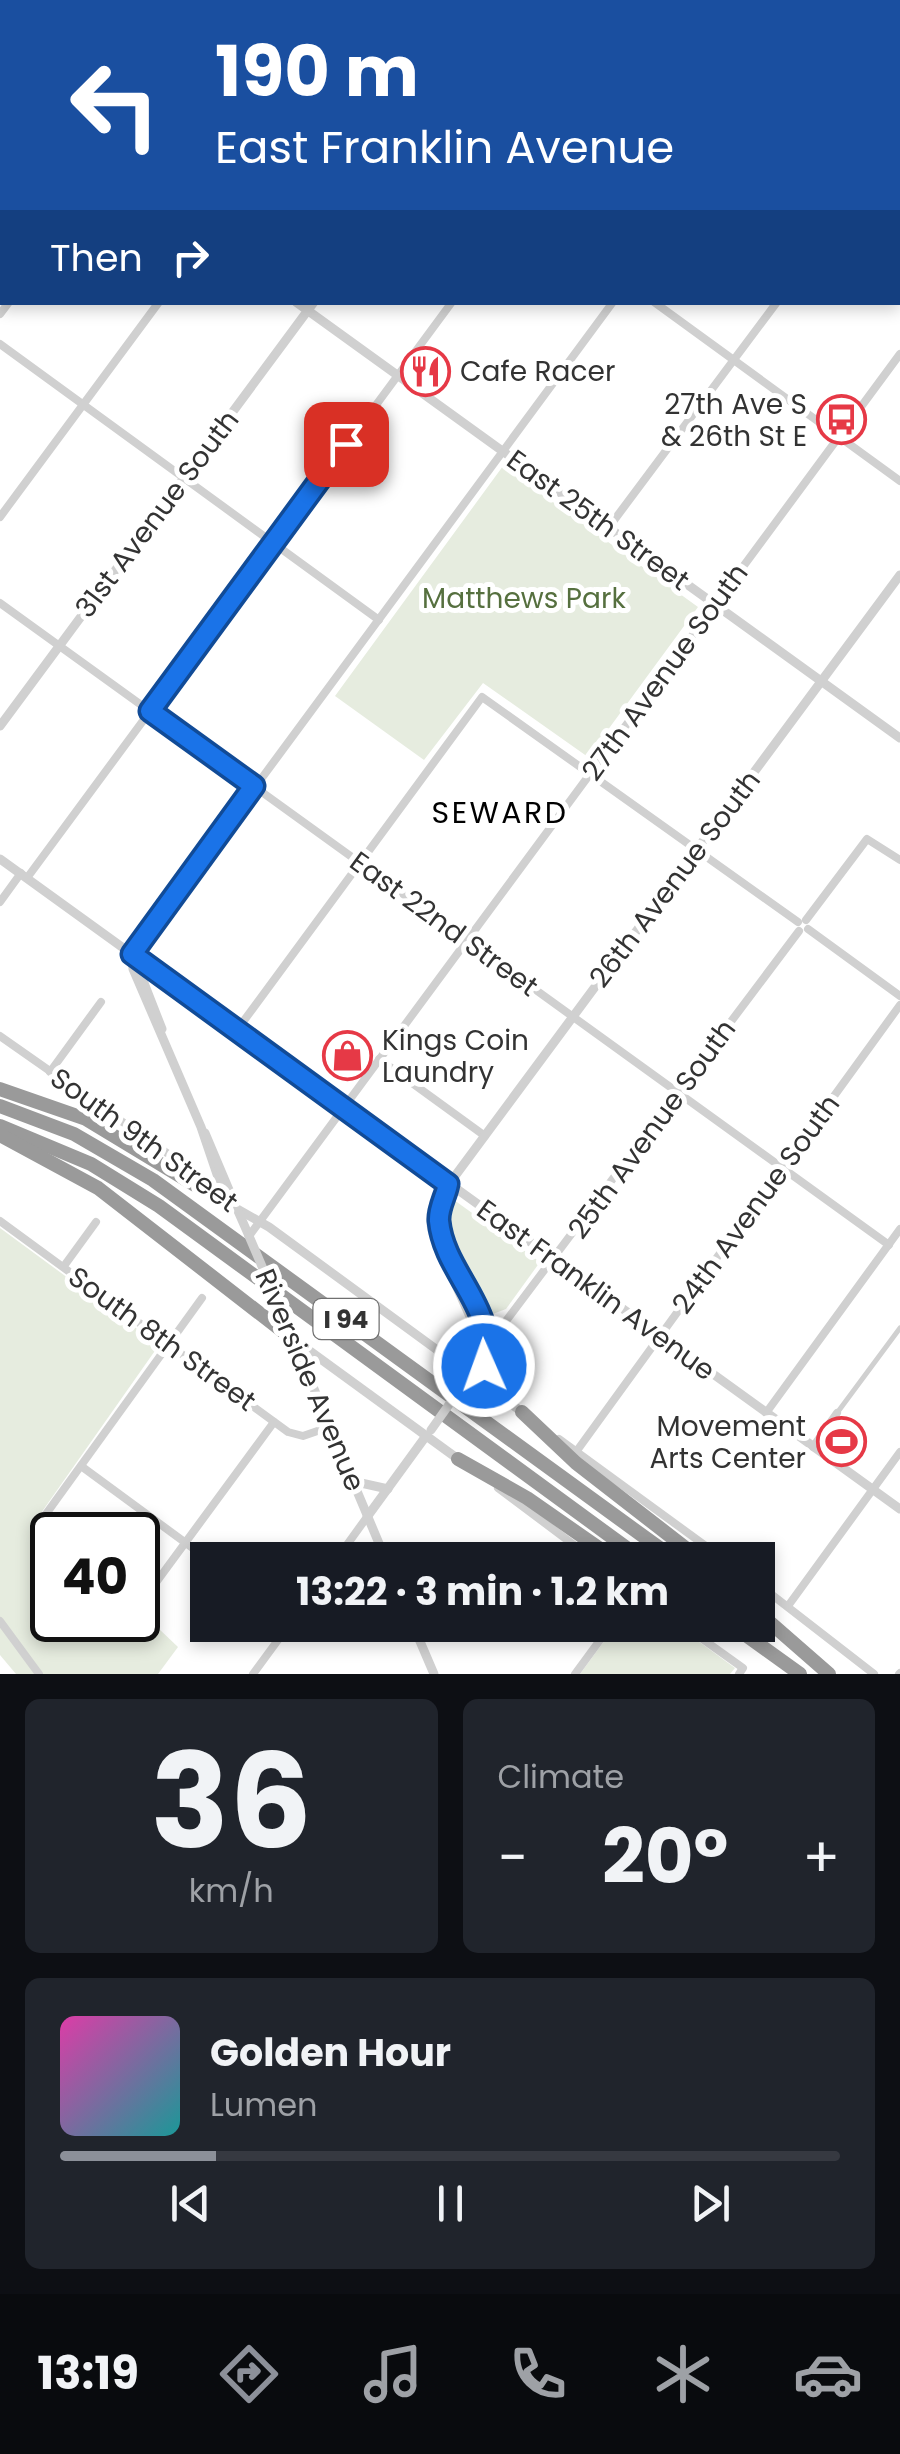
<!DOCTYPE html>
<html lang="en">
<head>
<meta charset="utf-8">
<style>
  body { margin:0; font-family:Poppins,sans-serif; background:#20242c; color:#f1f3f6; height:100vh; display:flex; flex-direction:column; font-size:38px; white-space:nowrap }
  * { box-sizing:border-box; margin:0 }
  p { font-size:32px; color:#9ea1a6 }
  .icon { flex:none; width:55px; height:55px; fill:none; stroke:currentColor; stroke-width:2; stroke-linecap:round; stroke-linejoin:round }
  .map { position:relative; height:1674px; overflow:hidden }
  .drawer { display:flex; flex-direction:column; gap:25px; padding:25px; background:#0d0f14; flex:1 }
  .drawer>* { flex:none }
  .guide { position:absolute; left:0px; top:0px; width:900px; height:305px; box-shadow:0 5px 15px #0003; background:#1a4fa0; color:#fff; overflow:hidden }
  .speed { position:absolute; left:30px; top:1512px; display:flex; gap:20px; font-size:50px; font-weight:700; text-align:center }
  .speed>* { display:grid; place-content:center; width:130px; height:130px; border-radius:50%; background:#171b24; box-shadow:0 5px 15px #0003; line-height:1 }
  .speed .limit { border:5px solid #111; border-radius:15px; background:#fff; color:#111 }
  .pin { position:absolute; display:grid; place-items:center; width:85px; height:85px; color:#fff; margin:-42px; border-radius:20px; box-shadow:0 5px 15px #0006 }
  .me { position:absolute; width:110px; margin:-55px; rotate:358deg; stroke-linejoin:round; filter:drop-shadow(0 0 8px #0008) }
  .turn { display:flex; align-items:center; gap:35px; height:210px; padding:0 50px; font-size:45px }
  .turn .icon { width:130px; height:130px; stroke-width:2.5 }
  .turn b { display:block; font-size:70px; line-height:85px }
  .then { display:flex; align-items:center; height:95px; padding:0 50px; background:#0003; gap:20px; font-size:38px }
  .big { font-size:75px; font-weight:700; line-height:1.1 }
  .drawer .tile { flex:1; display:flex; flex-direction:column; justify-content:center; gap:15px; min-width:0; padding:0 35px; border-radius:15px; background:#20242c }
  .drawer .dial { align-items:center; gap:0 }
  .dial b { font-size:130px; line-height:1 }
  .song { display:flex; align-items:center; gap:30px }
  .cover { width:120px; height:120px; border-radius:15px; background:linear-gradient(135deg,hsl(320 70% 55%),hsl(180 70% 35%)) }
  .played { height:10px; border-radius:5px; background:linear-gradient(90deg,#8c9099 20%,#363941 20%) }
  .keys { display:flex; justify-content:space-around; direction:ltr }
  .heat { display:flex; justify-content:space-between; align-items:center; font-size:55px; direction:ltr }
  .drawer .tiles { flex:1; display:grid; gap:25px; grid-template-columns:1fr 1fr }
  .tile:last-child { grid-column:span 2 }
  .trip { position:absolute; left:190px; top:1542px; width:585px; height:100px; border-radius:0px; background:#171b24; box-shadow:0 5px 15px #0003; font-weight:700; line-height:100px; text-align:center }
  .menu { display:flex; height:160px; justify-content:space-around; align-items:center; background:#090b0e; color:#9ea1a6 }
  .menu .icon { width:70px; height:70px }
  .menu .active { color:#8c9099 }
  .menu b { font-size:45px; color:#f1f3f6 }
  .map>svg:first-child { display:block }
  .green { fill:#e6ecdf }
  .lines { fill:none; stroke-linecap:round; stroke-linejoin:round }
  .pedestrian { stroke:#d0d0d0; stroke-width:5 }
  .minor { stroke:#d0d0d0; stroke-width:8 }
  .tertiary { stroke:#d0d0d0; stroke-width:9 }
  .motorway { stroke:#9a9a9a; stroke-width:14 }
  .rail { stroke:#888; stroke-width:2.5; stroke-dasharray:10 8; stroke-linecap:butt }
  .tertiary-bridge { stroke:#d0d0d0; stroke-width:9 }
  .route-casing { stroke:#114b97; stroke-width:25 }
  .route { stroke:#1a73e8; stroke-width:18 }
  .labels { text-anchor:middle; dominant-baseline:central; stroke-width:10; stroke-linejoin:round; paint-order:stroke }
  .shield { fill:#fff; stroke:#707070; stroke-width:2.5 }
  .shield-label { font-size:25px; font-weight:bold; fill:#333 }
  .poi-label { font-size:28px; fill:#333; stroke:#fff; text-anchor:start }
  .street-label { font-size:28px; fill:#333; stroke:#fff }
  .park-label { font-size:28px; fill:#56703f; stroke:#fff }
  .neighbourhood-label { font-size:30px; letter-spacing:2.5px; fill:#000; stroke:#fff }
</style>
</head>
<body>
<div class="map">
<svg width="900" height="1674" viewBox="0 0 900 1674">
  <rect width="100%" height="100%" fill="#fff"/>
  <g class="green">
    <polygon points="503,466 698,607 588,757 483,683 424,760 335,696"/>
    <polygon points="454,1200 540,1262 506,1309 490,1315 448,1226 449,1204"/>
    <polygon points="0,1228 159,1345 34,1523 52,1539 52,1620 138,1620 138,1609 178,1647 158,1674 16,1674 0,1655"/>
    <polygon points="616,1625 676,1625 735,1668 730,1674 580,1674"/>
  </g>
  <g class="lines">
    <polyline class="pedestrian" points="837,1413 900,1328"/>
    <g class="minor">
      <polyline points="236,0 240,2"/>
      <polyline points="74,2 76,0"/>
      <polyline points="255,2 257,0"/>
      <polyline points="396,2 398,0"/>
      <polyline points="674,2 676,0"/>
      <polyline points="836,2 838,0"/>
      <polyline points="0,102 2,99"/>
      <polyline points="898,223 900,226"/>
      <polyline points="654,302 900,481"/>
      <polyline points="0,314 9,302"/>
      <polyline points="0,344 379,620"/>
      <polyline points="0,517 159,302"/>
      <polyline points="609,527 777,302"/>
      <polyline points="0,603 889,1245"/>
      <polyline points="27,878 452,302"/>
      <polyline points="0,902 21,873"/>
      <polyline points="806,920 867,839 900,860"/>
      <polyline points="808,929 900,996"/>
      <polyline points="132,954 613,302"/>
      <polyline points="237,1030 482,697 798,922"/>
      <polyline points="0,1036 184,1165 193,1181"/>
      <polyline points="379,1059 485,1136"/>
      <polyline points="50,1072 101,1002"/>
      <polyline points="0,1221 288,1432 303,1436 329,1427"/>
      <polyline points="249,1236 900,354"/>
      <polyline points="64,1266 96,1222"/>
      <polyline points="503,1325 799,931"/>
      <polyline points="766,1413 900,1229"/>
      <polyline points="559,1439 725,1560"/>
      <polyline points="813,1447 837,1413"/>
      <polyline points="576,1452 900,1005"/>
      <polyline points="81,1466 209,1560"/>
      <polyline points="498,1488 594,1560"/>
      <polyline points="52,1538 38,1525 202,1298"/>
      <polyline points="336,1560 367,1517"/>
      <polyline points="758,1584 874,1674"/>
      <polyline points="788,1606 900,1452"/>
      <polyline points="138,1607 274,1422"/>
      <polyline points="0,1621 39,1674"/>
      <polyline points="683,1625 743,1668 739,1674"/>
      <polyline points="253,1674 289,1625"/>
      <polyline points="575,1674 611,1625"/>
      <polyline points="899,1674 900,1673"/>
    </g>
    <g class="tertiary">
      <polyline points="536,2 538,0"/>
      <polyline points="0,87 2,88"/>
      <polyline points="296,302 900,738"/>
      <polyline points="0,726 314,302"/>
      <polyline points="0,859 900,1509"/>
      <polyline points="132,954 133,969 201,1127 221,1186 233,1200"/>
      <polyline points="135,960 162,1029"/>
      <polyline points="205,1133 232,1197"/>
      <polyline points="448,1184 440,1225 485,1326 488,1345 483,1366 471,1374"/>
      <polyline points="195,1185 269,1227 522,1412"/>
      <polyline points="238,1211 249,1236"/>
      <polyline points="293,1339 386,1560"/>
      <polyline points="296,1341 458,1459"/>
      <path d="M465 1382 480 1339 433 1234C425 1206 439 1195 455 1176L900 575"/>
      <polyline points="352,1481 388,1489"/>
      <polyline points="367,1517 426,1436"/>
      <polyline points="413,1625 434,1674"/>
    </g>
    <g class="motorway">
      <polyline points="0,1089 86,1119 195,1185"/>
      <polyline points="0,1106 74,1134 153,1180 676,1560"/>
      <polyline points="0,1126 91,1164 159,1206 643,1560"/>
      <polyline points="0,1135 98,1188 294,1340"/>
      <polyline points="522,1412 576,1463 701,1560"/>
      <polyline points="458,1459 527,1498 616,1560"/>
      <polyline points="758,1612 829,1674"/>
      <polyline points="732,1625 800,1674"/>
    </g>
    <g class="rail">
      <polyline points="644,0 647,2"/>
      <polyline points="898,207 900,209"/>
    </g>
    <g class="tertiary-bridge">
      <polyline points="249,1236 288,1327"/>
      <polyline points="431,1430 465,1382"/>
    </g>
  </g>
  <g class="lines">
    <defs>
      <path id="route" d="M346 444 150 711 254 786 132 954 448 1184C446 1196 438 1208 439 1221 444 1274 500 1310 484 1366"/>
    </defs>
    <use href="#route" class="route-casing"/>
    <use href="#route" class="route"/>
  </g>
  <defs>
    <symbol id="restaurant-ring" viewBox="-11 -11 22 22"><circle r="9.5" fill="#fff" stroke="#e63946" stroke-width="1.5"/><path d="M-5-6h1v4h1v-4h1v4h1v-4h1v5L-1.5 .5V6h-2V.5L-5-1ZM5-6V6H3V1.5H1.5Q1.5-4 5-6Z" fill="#e63946"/></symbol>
    <symbol id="bus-ring" viewBox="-11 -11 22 22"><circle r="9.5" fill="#fff" stroke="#e63946" stroke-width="1.5"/><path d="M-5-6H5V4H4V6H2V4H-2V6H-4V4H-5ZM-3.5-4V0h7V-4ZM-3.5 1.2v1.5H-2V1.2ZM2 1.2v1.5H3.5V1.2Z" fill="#e63946"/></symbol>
    <symbol id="shop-ring" viewBox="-11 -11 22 22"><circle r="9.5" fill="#fff" stroke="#e63946" stroke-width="1.5"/><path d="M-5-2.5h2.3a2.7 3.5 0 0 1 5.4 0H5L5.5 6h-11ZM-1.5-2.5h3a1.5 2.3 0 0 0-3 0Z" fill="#e63946"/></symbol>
    <symbol id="stadium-ring" viewBox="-11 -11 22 22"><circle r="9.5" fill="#fff" stroke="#e63946" stroke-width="1.5"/><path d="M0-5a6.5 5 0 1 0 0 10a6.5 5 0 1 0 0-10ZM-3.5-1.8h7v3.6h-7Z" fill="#e63946"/></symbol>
  </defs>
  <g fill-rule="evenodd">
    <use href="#restaurant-ring" x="398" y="344" width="55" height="55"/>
    <use href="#bus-ring" x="814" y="392" width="55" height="55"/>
    <use href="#shop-ring" x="320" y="1028" width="55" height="55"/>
    <use href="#stadium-ring" x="814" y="1414" width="55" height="55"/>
  </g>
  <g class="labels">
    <rect class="shield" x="313.5" y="1299" width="65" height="40" rx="8"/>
    <g class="shield-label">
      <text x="346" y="1319">I 94</text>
    </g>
    <g class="poi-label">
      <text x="460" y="371">Cafe Racer</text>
      <text x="807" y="404" text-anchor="end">27th Ave S<tspan x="807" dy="32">&amp; 26th St E</tspan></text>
      <text x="382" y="1040">Kings Coin<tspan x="382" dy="32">Laundry</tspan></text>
      <text x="806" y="1426" text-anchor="end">Movement<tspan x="806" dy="32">Arts Center</tspan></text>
    </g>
    <g class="street-label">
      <text transform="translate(157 514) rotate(-53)">31st Avenue South</text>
      <text transform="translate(598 520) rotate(36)">East 25th Street</text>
      <text transform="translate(665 672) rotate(-54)">27th Avenue South</text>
      <text transform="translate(675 879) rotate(-53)">26th Avenue South</text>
      <text transform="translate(444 924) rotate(36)">East 22nd Street</text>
      <text transform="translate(652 1129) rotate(-54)">25th Avenue South</text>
      <text transform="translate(144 1140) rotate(36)">South 9th Street</text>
      <text transform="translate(756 1204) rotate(-54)">24th Avenue South</text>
      <text transform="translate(596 1290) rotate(36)">East Franklin Avenue</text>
      <text transform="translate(162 1339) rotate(36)">South 8th Street</text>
      <text transform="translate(310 1380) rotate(67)">Riverside Avenue</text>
    </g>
    <g class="park-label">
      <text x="524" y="598">Matthews Park</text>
    </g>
    <g class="neighbourhood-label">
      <text x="500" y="812">SEWARD</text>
    </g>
  </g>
</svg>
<div class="speed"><div class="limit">40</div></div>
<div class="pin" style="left:346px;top:444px;background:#d93025"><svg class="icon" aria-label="arrive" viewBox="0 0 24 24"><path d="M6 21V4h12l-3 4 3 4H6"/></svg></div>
<svg class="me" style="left:484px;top:1366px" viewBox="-20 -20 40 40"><circle r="17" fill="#1a73e8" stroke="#fff" stroke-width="3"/><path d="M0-11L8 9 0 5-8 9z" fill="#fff"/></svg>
<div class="trip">13:22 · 3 min · 1.2 km</div>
<div class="guide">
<div class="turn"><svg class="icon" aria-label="left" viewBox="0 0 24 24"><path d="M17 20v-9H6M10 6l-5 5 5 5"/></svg><div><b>190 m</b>East Franklin Avenue</div></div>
<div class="then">Then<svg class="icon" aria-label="right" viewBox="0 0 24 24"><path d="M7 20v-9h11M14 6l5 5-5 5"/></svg></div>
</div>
</div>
<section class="drawer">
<div class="tiles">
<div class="tile dial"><b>36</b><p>km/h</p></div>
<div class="tile"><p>Climate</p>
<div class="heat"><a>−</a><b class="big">20°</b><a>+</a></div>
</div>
<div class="tile">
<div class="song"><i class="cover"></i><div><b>Golden Hour</b><p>Lumen</p></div></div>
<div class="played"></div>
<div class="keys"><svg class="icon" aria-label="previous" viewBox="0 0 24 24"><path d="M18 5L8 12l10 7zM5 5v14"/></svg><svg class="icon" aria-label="pause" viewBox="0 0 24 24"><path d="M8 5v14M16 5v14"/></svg><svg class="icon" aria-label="next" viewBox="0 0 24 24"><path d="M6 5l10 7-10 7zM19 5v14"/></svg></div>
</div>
</div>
</section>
<nav class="menu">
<b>13:19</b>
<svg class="icon active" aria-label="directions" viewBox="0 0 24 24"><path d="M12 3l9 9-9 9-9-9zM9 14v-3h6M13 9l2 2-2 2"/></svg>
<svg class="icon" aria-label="music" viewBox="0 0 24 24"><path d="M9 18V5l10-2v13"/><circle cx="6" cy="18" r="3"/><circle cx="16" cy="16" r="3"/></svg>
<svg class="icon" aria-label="phone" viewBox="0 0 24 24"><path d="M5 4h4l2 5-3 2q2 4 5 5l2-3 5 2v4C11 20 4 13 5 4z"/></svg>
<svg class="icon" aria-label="climate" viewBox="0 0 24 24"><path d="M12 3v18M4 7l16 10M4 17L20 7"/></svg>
<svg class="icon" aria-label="car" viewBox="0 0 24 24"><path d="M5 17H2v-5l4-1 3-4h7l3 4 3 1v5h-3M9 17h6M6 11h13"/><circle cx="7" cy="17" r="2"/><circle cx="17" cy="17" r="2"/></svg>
</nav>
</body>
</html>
